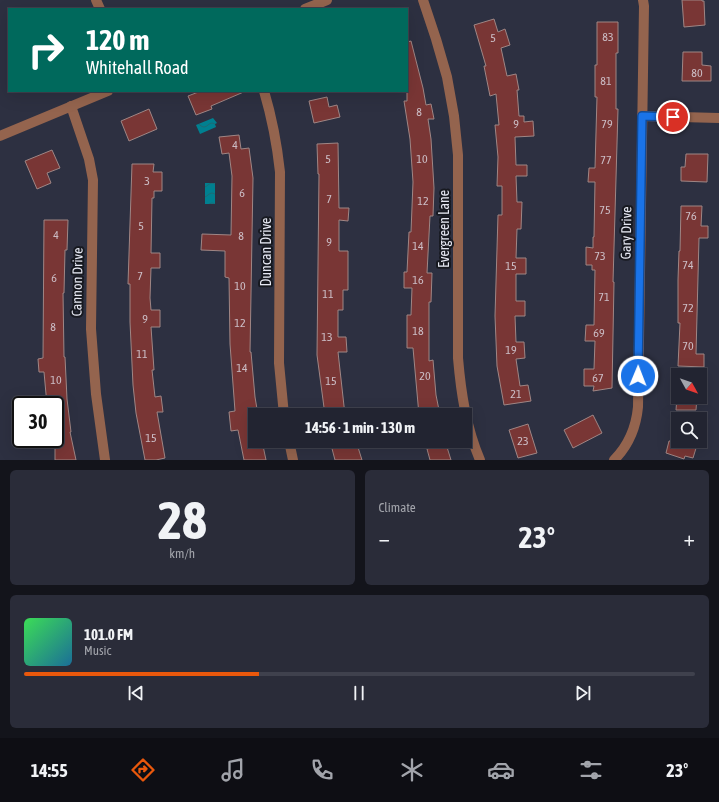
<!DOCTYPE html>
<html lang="en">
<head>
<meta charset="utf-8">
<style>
  body { margin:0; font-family:"Asap Condensed",sans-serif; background:#2a2c39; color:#f1f3f6; height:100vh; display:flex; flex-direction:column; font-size:15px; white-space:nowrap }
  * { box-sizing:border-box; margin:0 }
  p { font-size:13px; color:#a2a4ab }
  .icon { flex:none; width:22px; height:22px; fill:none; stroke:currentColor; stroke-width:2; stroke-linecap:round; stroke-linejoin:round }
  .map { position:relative; height:460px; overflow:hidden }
  .sheet { display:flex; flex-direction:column; gap:10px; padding:10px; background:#13141b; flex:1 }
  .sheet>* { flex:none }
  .top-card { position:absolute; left:8px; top:8px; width:400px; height:84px; border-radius:0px; box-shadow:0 4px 16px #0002,0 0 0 1px #3f414d; background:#00695c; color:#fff; overflow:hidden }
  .needle { width:26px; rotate:130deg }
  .fabs { position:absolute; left:671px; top:368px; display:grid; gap:8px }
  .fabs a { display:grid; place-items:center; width:36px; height:36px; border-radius:0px; background:#222431; box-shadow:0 4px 16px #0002,0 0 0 1px #3f414d; font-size:20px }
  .speed { position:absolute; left:12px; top:396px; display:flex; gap:8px; font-size:20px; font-weight:700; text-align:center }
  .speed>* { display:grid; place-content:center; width:52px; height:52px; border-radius:50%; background:#222431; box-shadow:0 4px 16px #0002,0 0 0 1px #3f414d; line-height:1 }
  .speed .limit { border:2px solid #111; border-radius:6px; background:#fff; color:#111 }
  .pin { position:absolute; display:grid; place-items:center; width:34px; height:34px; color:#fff; margin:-17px; border:2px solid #fff; border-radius:50%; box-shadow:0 1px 4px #0007 }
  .me { position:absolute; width:44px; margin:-22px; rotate:1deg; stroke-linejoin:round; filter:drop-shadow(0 0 3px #0008) }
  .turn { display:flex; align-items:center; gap:14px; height:84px; padding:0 12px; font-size:18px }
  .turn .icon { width:52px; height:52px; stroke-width:2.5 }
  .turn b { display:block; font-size:28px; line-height:34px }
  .big { font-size:30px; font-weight:700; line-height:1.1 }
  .sheet .card { flex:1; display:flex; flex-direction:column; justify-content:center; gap:6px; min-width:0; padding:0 14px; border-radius:6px; background:#2a2c39 }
  .sheet .dial { align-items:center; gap:0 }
  .dial b { font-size:52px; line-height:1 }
  .song { display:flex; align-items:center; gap:12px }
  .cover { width:48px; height:48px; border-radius:6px; background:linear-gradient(135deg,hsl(130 70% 55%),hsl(200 70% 35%)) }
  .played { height:4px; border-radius:2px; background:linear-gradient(90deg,#ea580c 35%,#3f414d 35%) }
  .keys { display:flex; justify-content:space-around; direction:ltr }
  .heat { display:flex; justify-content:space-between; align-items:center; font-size:22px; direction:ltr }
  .sheet .tiles { flex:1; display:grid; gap:10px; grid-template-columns:1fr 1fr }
  .card:last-child { grid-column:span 2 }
  .trip { position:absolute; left:248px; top:408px; width:224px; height:40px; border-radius:0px; background:#222431; box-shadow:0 4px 16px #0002,0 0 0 1px #3f414d; font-weight:700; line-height:40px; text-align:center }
  .tab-bar { display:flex; height:64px; justify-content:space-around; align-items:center; background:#0e0e14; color:#a2a4ab }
  .tab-bar .icon { width:28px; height:28px }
  .tab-bar .on { color:#ea580c }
  .tab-bar b { font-size:18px; color:#f1f3f6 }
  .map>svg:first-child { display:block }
  .water { fill:url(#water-waves) }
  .building { fill:#793635; stroke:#9f8685 }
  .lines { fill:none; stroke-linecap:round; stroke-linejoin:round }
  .minor { stroke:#94644e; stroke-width:10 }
  .route-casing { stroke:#114b97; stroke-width:10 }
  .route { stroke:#1a73e8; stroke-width:7 }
  .labels { text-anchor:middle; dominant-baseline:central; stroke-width:4; stroke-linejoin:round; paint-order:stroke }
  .number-label { font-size:12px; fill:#cbbcc4 }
  .street-label { font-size:14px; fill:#e6e8f3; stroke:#171920 }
</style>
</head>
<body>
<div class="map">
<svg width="719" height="460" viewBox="0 0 719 460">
  <defs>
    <pattern id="water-waves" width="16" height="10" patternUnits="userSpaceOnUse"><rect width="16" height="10" fill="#008090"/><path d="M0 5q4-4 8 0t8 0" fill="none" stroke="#1c6974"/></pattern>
  </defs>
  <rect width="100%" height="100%" fill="#2d3041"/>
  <g class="water">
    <polygon points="213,118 217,123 215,124 216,127 200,134 196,125"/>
    <rect x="205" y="183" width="10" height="21"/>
  </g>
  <g class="building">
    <polygon points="682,0 702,0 702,1 704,1 705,25 684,27"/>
    <polygon points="494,19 498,32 505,29 510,45 501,48 507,76 516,74 519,90 517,90 519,116 524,116 524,122 533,121 534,136 515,137 516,165 527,165 527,176 516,176 517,202 522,202 521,229 517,229 516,258 526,258 526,274 516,274 516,301 525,301 525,316 515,316 516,342 524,342 525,358 516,359 520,386 528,385 531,401 504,405 497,366 495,316 498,215 502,215 502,186 497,186 498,157 495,125 499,125 496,94 490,96 484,66 486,66 474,25"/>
    <polygon points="597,22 618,22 618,53 616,53 616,109 618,109 613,282 614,282 612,388 593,391 594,386 584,386 584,369 594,369 595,341 585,341 586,325 594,325 595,270 592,270 592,265 586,265 586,247 593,248 593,237 594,237 595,182 588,182 589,168 595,168 597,97 595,97 595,65 597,65"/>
    <polygon points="411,41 423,88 426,105 431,104 434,119 428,119 431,139 434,188 433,216 430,216 427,273 432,273 431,302 429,302 429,361 433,360 436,395 440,415 419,415 413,348 407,348 407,315 411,315 412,288 404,288 404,272 407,272 409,232 411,232 413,182 410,139 404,101 407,101 407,42"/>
    <polygon points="683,52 702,52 702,65 711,66 711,81 682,81"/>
    <polygon points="201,91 246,91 211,106 212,109 196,115 188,96"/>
    <polygon points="327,97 329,107 337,105 340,117 314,123 309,101"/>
    <polygon points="149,109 157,129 129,141 121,121"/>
    <polygon points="239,135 241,149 249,148 253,178 250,352 251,352 255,397 258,415 255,415 255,441 262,441 266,460 244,460 238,430 231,431 229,412 235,411 230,344 229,278 225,277 225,251 201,250 202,234 231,235 232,176 229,153 222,154 219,137"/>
    <polygon points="338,143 339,208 349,208 348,221 339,220 339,251 348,251 348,290 343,290 343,310 338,310 338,337 346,337 347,352 338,352 345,415 325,415 317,355 319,174 318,174 317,144"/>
    <polygon points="52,150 60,168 47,173 51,183 37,189 25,161"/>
    <polygon points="686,154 708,154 707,182 681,181 681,167 685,167"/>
    <polygon points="132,164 154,164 153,172 162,172 162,191 154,191 154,198 152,198 151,253 160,253 160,268 151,268 150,298 151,310 160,310 160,327 151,327 154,370 152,370 155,397 161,396 163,412 157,412 165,458 156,460 145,460 136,413 133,385 130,322 130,284 128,284"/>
    <polygon points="681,206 702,206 701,226 708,226 708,238 699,238 696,354 704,354 704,367 678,366 680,323 678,323 678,280 679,251 680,251"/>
    <polygon points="44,220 68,220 67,250 65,250 64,293 63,293 64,357 65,357 67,399 71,432 70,432 76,460 55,460 55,405 47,405 44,372 39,372 38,359 43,358"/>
    <polygon points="677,397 697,397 696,410 676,410"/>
    <polygon points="593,415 602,433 573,448 564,430"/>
    <polygon points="528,424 537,453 518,458 509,430"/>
    <polygon points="330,441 356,441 362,460 335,460"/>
    <polygon points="669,441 691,441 690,443 697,445 693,458 685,456 684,459 666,453"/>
    <polygon points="446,444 451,460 430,460 427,449"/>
  </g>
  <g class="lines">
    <g class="minor">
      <polyline points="96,0 100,9"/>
      <path d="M423 0 436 39 447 77 454 116 458 155V358C461 393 466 427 480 460"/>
      <polyline points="305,9 327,0"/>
      <path d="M264 91C272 118 277 144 280 172L279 363 284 415"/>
      <polyline points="71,106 89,159 93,180 91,329 96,394 105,460"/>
      <polyline points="642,116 719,118"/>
      <polyline points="0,136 108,91"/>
      <polyline points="289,441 293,460"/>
      <path d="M614 460C629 445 636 428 638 407L644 6 643 0"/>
    </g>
  </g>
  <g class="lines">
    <defs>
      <polyline id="route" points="638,376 642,116 673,117"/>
    </defs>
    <use href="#route" class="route-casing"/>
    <use href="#route" class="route"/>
  </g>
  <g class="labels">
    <g class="number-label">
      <text x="608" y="37">83</text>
      <text x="493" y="38">5</text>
      <text x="697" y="73">80</text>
      <text x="606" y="81">81</text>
      <text x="419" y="112">8</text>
      <text x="516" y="124">9</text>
      <text x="607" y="124">79</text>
      <text x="235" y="145">4</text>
      <text x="328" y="159">5</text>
      <text x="422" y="159">10</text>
      <text x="606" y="160">77</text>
      <text x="147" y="181">3</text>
      <text x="242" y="193">6</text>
      <text x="329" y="199">7</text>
      <text x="423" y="201">12</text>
      <text x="605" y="210">75</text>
      <text x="691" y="216">76</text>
      <text x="141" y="226">5</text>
      <text x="56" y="235">4</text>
      <text x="241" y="236">8</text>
      <text x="329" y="242">9</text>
      <text x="418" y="246">14</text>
      <text x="600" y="256">73</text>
      <text x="688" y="265">74</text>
      <text x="511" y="266">15</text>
      <text x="140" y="276">7</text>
      <text x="54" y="278">6</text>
      <text x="418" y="280">16</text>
      <text x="240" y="286">10</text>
      <text x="328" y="294">11</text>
      <text x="604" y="297">71</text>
      <text x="688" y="308">72</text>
      <text x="145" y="319">9</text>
      <text x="240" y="323">12</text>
      <text x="53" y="327">8</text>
      <text x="418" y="331">18</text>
      <text x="599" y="333">69</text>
      <text x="327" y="337">13</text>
      <text x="688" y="346">70</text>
      <text x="511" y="350">19</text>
      <text x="142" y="354">11</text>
      <text x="242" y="368">14</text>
      <text x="425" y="376">20</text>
      <text x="598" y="378">67</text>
      <text x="56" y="380">10</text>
      <text x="331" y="381">15</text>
      <text x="516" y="394">21</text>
      <text x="151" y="438">15</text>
      <text x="523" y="441">23</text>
    </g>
    <g class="street-label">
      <text transform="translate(444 229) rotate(-90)">Evergreen Lane</text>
      <text transform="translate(626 233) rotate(-89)">Gary Drive</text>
      <text transform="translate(266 252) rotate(-90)">Duncan Drive</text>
      <text transform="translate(77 282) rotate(-89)">Cannon Drive</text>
    </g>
  </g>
</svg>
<div class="fabs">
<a><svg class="needle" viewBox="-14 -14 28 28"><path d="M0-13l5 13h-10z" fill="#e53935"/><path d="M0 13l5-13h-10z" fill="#a2a4ab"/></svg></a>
<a><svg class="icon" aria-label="search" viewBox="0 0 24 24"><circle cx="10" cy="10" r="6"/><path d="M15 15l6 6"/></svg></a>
</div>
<div class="speed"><div class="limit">30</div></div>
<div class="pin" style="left:673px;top:117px;background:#d93025"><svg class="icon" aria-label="arrive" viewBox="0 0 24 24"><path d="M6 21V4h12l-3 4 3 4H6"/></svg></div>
<svg class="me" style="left:638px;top:376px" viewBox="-20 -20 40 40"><circle r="17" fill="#1a73e8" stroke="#fff" stroke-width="3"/><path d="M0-11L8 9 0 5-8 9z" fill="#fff"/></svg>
<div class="trip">14:56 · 1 min · 130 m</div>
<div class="top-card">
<div class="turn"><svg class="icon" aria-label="right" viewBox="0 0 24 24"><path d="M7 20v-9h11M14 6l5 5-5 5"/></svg><div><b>120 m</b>Whitehall Road</div></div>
</div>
</div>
<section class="sheet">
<div class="tiles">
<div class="card dial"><b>28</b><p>km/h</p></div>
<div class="card"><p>Climate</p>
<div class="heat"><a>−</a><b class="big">23°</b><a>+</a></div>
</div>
<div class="card">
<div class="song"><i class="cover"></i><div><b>101.0 FM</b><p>Music</p></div></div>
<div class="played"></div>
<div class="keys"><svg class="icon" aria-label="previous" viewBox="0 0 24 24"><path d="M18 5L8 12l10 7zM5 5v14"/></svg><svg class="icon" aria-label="pause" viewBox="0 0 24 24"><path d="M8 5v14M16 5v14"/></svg><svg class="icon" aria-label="next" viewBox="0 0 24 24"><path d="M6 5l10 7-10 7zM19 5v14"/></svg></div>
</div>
</div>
</section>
<nav class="tab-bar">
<b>14:55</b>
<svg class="icon on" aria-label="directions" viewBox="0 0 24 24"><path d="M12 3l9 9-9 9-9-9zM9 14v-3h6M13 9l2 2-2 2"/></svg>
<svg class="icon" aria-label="music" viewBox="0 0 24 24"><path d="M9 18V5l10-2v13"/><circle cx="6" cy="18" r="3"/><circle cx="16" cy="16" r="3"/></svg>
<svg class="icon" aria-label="phone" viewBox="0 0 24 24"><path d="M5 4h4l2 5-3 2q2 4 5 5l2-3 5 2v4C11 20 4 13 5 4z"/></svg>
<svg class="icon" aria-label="climate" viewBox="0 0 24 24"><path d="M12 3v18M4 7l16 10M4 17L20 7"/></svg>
<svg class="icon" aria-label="car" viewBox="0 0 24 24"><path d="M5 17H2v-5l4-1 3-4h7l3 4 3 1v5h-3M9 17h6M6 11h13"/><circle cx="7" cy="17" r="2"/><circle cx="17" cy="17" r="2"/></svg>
<svg class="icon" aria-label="filters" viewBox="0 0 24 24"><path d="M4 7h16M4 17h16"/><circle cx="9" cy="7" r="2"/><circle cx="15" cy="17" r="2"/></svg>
<b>23°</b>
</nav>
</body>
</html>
